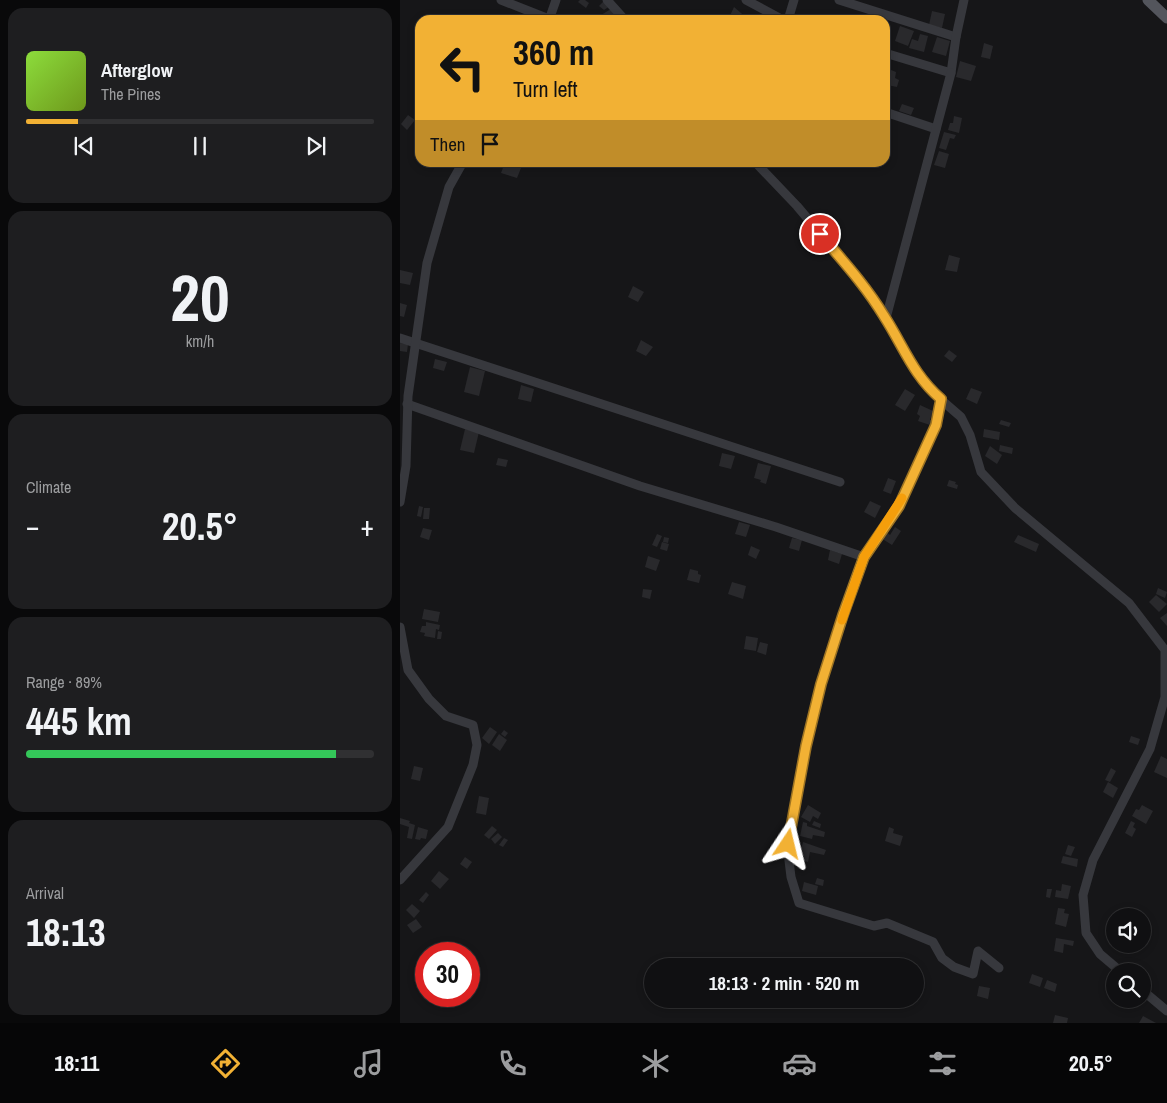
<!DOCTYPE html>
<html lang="en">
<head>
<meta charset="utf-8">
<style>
  body { margin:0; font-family:"Archivo Narrow",sans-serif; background:#1e1e20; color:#f1f3f6; height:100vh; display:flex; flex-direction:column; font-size:19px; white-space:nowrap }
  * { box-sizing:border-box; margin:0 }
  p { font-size:16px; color:#9c9d9f }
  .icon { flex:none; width:28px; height:28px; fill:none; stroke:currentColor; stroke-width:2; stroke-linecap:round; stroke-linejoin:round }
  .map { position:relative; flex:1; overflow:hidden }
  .sheet { display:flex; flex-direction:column; gap:8px; padding:8px; background:#09090a; width:400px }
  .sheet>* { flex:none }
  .hud { position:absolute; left:15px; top:15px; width:475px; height:152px; border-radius:15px; box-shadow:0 2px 8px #0003,0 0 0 1px #303032; background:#f2b134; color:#111; overflow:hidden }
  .fabs { position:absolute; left:706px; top:908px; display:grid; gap:10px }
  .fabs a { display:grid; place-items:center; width:45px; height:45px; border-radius:50%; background:#101012; box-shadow:0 2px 8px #0003,0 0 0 1px #303032; font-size:25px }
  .speed { position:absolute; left:15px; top:942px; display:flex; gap:10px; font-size:25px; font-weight:700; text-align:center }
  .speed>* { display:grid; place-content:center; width:65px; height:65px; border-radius:50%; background:#101012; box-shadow:0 2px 8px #0003,0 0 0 1px #303032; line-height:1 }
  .speed .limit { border:8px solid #d22; background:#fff; color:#111 }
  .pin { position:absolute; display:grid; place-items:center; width:42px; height:42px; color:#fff; margin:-21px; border:2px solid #fff; border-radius:50%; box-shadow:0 1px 5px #0007 }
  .me { position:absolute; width:55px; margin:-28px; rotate:10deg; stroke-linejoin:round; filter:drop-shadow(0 0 4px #0008) }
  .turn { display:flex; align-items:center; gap:18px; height:105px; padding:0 15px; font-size:22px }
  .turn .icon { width:65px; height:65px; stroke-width:2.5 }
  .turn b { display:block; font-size:35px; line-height:42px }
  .then { display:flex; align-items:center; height:48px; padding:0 15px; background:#0003; gap:10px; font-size:19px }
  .big { font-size:38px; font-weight:800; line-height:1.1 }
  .sheet .widget { flex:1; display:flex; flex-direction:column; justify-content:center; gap:8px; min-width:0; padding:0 18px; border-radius:15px; background:#1e1e20 }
  .sheet .dial { align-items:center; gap:0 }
  .dial b { font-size:65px; line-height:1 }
  .song { display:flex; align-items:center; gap:15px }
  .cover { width:60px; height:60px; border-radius:8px; background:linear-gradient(135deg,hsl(90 70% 55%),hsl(80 70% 35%)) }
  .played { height:5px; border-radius:2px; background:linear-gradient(90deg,#f2b134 15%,#303032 15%) }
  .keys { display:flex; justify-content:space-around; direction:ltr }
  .heat { display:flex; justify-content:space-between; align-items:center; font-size:28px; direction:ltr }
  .charge { height:8px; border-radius:4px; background:linear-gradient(90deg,#34c759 89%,#303032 0) }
  .trip { position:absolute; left:244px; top:958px; width:280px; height:50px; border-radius:25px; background:#101012; box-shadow:0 2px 8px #0003,0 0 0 1px #303032; font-weight:800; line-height:50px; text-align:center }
  .menu { display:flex; height:80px; justify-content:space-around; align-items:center; background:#060607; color:#9c9d9f }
  .menu .icon { width:35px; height:35px }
  .menu .selected { color:#f2b134 }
  .menu b { font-size:22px; color:#f1f3f6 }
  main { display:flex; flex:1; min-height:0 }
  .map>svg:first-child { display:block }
  .building { fill:#29292c }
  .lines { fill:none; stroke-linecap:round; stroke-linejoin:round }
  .minor { stroke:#37383d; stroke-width:9 }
  .major { stroke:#53555c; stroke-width:11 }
  .route-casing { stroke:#9d7322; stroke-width:12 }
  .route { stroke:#f2b134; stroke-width:9 }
  .slow { stroke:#f59e0b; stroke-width:9 }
</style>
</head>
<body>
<main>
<section class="sheet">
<div class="widget">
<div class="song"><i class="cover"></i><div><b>Afterglow</b><p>The Pines</p></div></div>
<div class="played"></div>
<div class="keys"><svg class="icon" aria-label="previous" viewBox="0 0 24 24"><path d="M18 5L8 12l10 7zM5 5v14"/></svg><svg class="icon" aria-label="pause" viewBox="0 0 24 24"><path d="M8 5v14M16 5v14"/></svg><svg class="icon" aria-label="next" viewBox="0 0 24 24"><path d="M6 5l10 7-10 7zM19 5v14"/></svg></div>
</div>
<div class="widget dial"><b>20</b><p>km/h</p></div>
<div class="widget"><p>Climate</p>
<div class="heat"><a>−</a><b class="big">20.5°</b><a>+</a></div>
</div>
<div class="widget"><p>Range · 89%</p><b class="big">445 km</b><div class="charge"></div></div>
<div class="widget"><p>Arrival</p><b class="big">18:13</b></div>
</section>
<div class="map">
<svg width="767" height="1023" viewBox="0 0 767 1023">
  <rect width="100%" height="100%" fill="#161618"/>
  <g class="building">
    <polygon points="180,0 185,0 189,3 186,8 178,2"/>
    <polygon points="204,1 210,6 204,10 199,6"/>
    <polygon points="334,7 348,19 328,20"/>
    <polygon points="211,9 219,20 204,20 201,15"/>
    <polygon points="532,11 545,14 542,28 529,25"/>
    <polygon points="500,26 514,31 508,46 495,41"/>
    <polygon points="520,34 528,36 524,52 509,48 512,39 518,41"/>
    <polygon points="537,37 550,41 546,56 532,52"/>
    <polygon points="584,43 593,46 590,59 581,57"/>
    <polygon points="560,61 576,66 571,81 556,77"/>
    <polygon points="491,70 496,72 495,78 499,80 497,87 487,85"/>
    <polygon points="502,104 514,108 511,115 499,111"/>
    <polygon points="8,115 15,120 7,130 1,124"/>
    <polygon points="554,116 562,118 559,133 548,130 550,123 553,123"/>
    <polygon points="544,132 556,135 554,139 550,138 546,150 539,148"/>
    <polygon points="539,151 549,154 545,168 534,165"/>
    <polygon points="113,162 123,162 121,167 113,164"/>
    <polygon points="104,165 111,167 112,165 121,168 117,178 101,173"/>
    <polygon points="549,255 560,258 557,272 545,270"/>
    <polygon points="0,270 13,273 10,285 0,283"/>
    <polygon points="233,286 244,292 238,302 228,297"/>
    <polygon points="0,303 7,305 4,317 0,316"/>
    <polygon points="241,340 253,347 246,356 236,351"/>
    <polygon points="0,343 8,344 7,352 0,351"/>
    <polygon points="549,350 557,356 552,362 544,356"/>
    <polygon points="35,359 47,362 44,371 33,368"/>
    <polygon points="70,367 85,371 79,396 64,392"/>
    <polygon points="121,385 134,389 131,402 118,399"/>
    <polygon points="571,388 582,392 577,404 566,399"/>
    <polygon points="505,389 515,395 505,411 495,405"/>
    <polygon points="520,405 533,411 530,420 532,420 530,425 518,421 520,416 517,414"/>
    <polygon points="601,420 611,423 609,427 599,424"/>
    <polygon points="65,429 79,432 74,453 60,450"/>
    <polygon points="584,429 600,432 599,440 583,437"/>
    <polygon points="600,445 613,448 612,454 599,451"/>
    <polygon points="590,446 602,455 597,464 585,456"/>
    <polygon points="322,453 335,456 331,469 319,466"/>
    <polygon points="98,458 108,460 106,467 96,465"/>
    <polygon points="358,463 371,466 366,484 360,482 361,480 354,478"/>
    <polygon points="488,478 496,481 491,494 483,491"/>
    <polygon points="549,480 556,482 555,484 558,485 557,489 547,486"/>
    <polygon points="470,501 481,506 475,518 464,512"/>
    <polygon points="19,506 23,507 21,517 17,516"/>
    <polygon points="24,508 30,508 29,519 23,519"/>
    <polygon points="339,522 350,525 346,537 335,534"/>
    <polygon points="495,527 501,531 492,545 481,538 485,531 490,535"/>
    <polygon points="23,528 32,530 29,540 20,537"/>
    <polygon points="257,534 262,536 257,547 252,545"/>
    <polygon points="618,535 639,544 636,552 614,542"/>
    <polygon points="264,537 269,538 268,543 263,542"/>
    <polygon points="392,538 402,540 399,551 389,548"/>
    <polygon points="262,542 269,544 267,551 260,549"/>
    <polygon points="351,546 360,550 356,559 348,555"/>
    <polygon points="430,550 442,554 439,564 428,560"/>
    <polygon points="248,556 260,560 256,571 245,567"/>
    <polygon points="290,569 298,571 298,574 301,575 299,583 287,580"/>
    <polygon points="332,582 346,586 343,599 328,594"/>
    <polygon points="758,588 767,592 765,598 756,594"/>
    <polygon points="243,589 252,590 250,599 242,597"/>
    <polygon points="756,595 767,604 759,612 749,602"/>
    <polygon points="24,609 40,612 38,622 22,619"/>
    <polygon points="767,613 767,626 760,618"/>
    <polygon points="26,622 40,625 39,630 36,629 35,638 24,636 25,633 20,632 22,626 26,626"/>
    <polygon points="38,631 42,632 41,639 37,639"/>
    <polygon points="346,636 358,638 356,651 344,649"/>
    <polygon points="360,642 368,644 366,655 357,652"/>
    <polygon points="90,727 97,732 89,744 82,738"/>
    <polygon points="104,730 108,733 105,737 101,734"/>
    <polygon points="99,734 107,740 100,751 92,745"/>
    <polygon points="731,736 740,739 738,745 729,742"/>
    <polygon points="761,756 767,759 767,778 754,772"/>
    <polygon points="14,766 23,768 20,781 11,779"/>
    <polygon points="711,768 716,771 710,782 705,780"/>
    <polygon points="708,782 718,788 713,798 703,792"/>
    <polygon points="79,796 89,798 86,815 76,813"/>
    <polygon points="408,805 421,813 418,819 413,816 410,822 401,817"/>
    <polygon points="742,805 753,811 746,824 732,816 736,809 739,810"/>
    <polygon points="0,818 10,821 9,823 15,825 12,839 7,838 9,827 0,824"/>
    <polygon points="414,821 421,824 420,828 412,825"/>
    <polygon points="731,821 735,823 733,827 736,829 732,837 725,833"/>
    <polygon points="403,822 407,823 407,826 425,832 424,837 413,835 412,839 400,836"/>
    <polygon points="92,826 97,830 89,839 84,835"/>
    <polygon points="18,827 28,830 26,839 21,838 20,840 15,839"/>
    <polygon points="489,827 494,829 493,833 503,836 500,846 485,841"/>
    <polygon points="98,833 102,837 95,844 91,839"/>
    <polygon points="104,838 108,840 103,847 99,845"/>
    <polygon points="403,842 426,850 424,855 410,852 408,862 398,859"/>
    <polygon points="668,845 675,847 671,856 665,854"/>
    <polygon points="663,856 678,859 677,867 661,863"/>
    <polygon points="65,857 72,862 67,869 60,864"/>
    <polygon points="39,871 49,879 40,889 31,881"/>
    <polygon points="417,878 424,880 423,886 415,884"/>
    <polygon points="404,882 418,886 416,895 402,891"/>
    <polygon points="662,884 671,886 668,899 655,897 656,890 661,891"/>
    <polygon points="647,889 652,889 650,898 646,897"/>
    <polygon points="26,892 29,895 23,903 19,900"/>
    <polygon points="12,904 20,911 14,918 6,910"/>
    <polygon points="658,908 665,909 664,913 669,914 666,927 655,924"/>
    <polygon points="16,919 22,927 13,933 7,925"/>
    <polygon points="656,938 674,941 673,946 664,944 663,953 654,951"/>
    <polygon points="632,974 643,978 640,987 629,983"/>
    <polygon points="647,980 657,984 655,992 644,988"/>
    <polygon points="579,986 590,988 588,999 577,996"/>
    <polygon points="655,1015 668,1018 667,1023 653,1023"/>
    <polygon points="743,1016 756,1023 739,1023"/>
  </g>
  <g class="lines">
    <g class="minor">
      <polyline points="101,0 149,19"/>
      <polyline points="207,0 225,20"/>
      <polyline points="346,0 383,20"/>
      <polyline points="439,0 556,37"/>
      <polyline points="149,20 156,0"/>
      <polyline points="388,20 394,0"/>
      <polyline points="485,53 551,73 556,37 564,0"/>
      <polyline points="485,112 536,129"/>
      <polyline points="355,162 397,206 467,289 486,318 515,371 531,391 561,417 570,435 581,472 615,508 729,603 765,650 765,697 750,749 693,860 683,895 686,933 700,954 720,971"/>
      <polyline points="486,318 551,73"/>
      <polyline points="0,338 440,482"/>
      <polyline points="541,399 536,425 499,505 464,557 421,684 406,746 387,844 391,877 399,903 474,926 487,923 533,942 542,958 554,967 573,974 578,951 599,968"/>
      <polyline points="7,404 240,486 376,527 464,557"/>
      <polyline points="0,502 6,466 8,396 27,263 49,187 63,162"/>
      <polyline points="0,627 8,670 29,699 46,716 73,725 77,745 73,765 48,827 0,880"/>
      <polyline points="742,990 767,1011"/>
    </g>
    <polyline class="major" points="748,0 767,18"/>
  </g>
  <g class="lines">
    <defs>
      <path id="route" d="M388 844 406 746 421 684 443 615 464 557 499 506 536 425 541 399C513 375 504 347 484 316 466 286 443 261 420 234"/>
    </defs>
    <use href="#route" class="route-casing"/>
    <use href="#route" class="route"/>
    <polyline class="slow" points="442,620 464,557 502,498"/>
  </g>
</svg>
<div class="fabs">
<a><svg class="icon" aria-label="sound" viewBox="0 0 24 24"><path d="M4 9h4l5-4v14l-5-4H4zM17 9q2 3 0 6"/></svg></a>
<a><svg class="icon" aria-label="search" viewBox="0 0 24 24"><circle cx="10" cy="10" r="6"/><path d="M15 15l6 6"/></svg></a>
</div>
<div class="speed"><div class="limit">30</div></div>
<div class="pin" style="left:420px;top:234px;background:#d93025"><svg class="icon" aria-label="arrive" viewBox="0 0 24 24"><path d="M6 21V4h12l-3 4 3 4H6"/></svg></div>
<svg class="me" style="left:388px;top:844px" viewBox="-20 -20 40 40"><path d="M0-17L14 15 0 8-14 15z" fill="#f2b134" stroke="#fff" stroke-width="4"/></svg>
<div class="trip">18:13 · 2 min · 520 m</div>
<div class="hud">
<div class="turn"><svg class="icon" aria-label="left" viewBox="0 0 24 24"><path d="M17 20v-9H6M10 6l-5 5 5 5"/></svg><div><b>360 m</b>Turn left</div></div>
<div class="then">Then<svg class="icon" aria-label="arrive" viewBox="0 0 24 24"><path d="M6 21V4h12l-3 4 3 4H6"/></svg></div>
</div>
</div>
</main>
<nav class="menu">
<b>18:11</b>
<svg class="icon selected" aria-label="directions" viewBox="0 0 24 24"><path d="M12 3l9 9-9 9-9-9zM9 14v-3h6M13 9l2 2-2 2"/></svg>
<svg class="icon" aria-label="music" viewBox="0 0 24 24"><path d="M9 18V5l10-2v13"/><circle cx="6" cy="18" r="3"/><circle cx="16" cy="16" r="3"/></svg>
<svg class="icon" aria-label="phone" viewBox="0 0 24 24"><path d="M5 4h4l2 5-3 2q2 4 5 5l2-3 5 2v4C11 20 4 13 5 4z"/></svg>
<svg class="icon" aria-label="climate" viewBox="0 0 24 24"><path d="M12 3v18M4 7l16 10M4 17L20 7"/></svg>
<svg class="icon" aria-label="car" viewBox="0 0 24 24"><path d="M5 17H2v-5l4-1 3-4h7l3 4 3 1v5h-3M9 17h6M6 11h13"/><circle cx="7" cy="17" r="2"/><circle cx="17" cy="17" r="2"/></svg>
<svg class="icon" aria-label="filters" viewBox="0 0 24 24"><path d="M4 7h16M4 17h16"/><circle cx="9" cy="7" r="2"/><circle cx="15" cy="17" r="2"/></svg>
<b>20.5°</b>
</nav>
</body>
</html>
